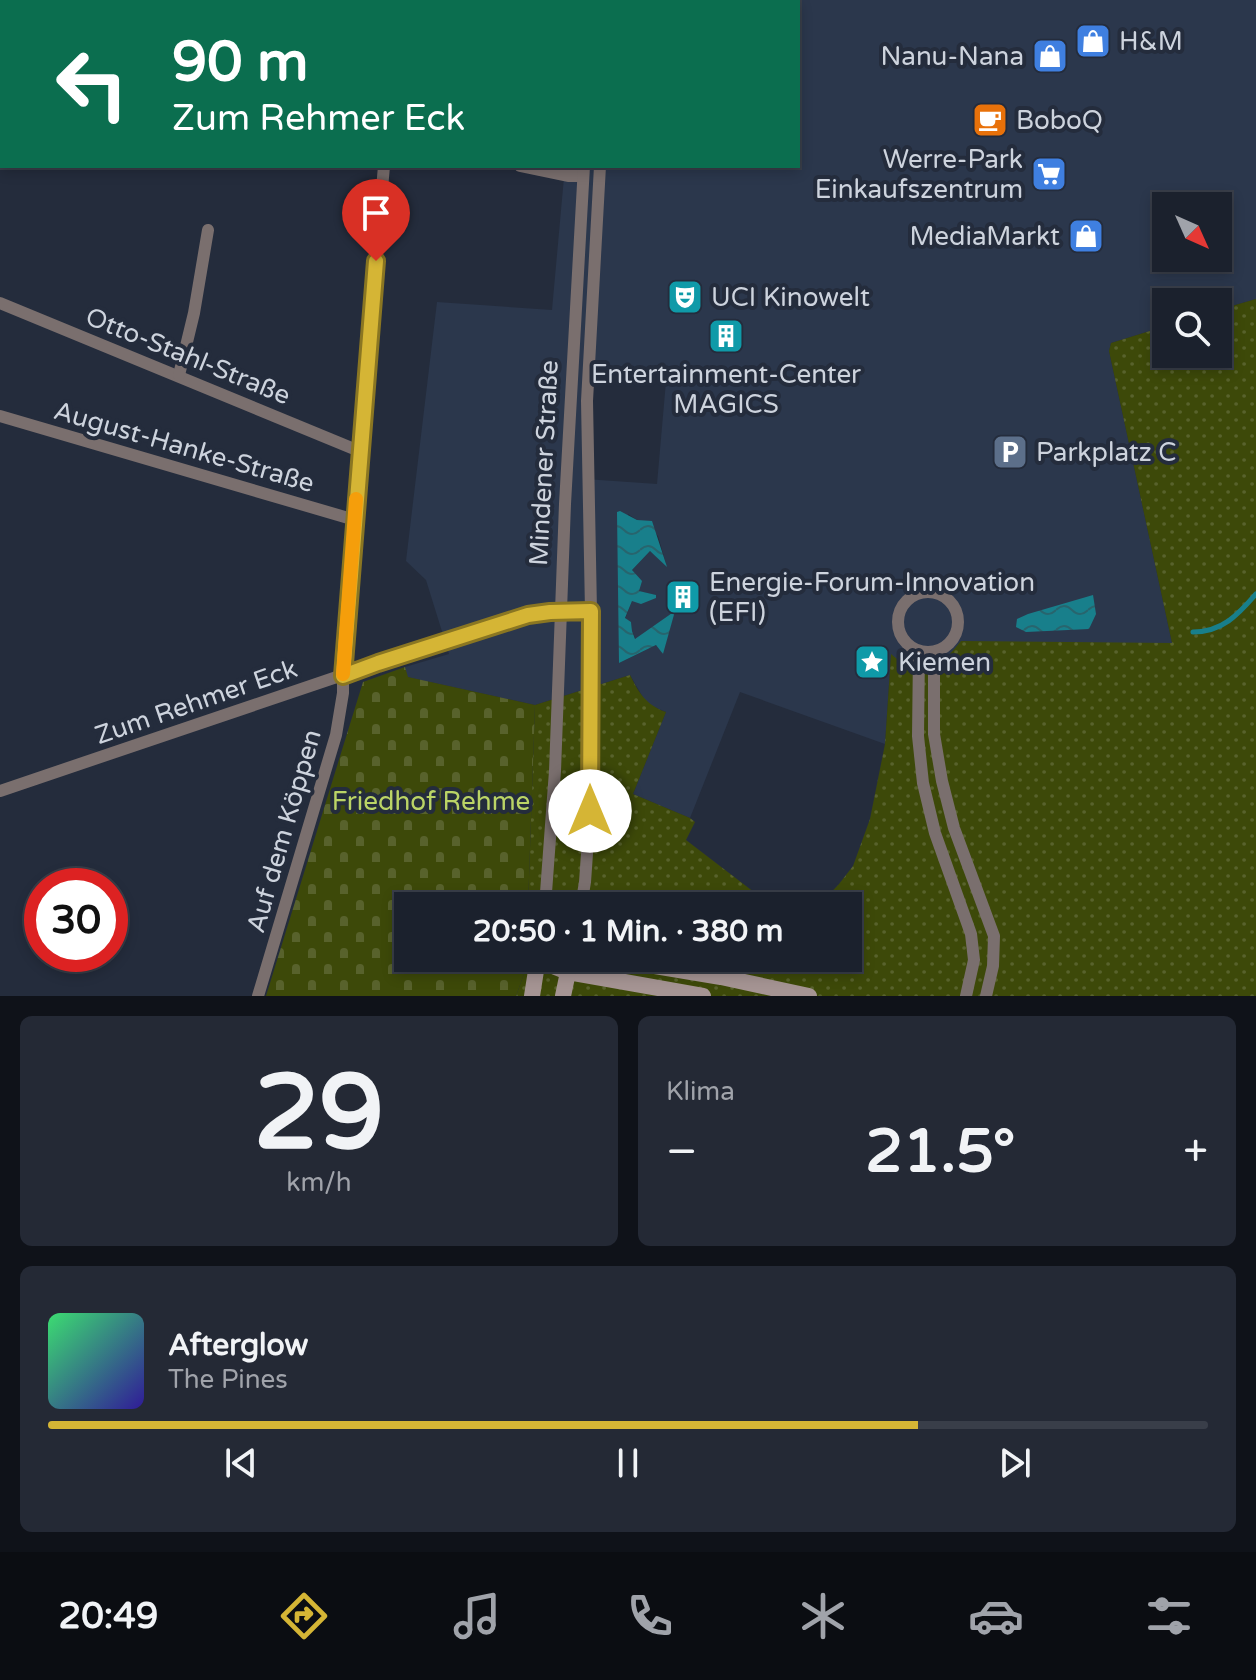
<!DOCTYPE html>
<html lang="de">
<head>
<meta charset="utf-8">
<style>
  body { margin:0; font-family:"Varela Round",sans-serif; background:#242935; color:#f1f3f6; height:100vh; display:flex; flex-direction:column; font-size:30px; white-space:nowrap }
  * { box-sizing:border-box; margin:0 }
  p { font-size:26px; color:#a0a3aa }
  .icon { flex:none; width:44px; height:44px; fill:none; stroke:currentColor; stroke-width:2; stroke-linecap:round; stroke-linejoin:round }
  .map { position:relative; height:996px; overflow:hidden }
  .sheet { display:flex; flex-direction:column; gap:20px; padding:20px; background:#0f1219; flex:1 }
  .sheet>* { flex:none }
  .guide { position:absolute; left:0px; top:0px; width:800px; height:168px; box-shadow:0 4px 12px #0003,0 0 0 2px #393e49; background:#0b6e4f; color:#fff; overflow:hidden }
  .needle { width:52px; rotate:135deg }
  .controls { position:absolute; left:1152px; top:192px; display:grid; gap:16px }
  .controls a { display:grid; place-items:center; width:80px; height:80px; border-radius:0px; background:#1b212d; box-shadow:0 4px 12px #0003,0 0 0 2px #393e49; font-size:40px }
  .speed { position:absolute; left:24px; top:868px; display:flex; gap:16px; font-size:40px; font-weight:700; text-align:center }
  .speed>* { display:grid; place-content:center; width:104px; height:104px; border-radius:50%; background:#1b212d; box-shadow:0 4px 12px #0003,0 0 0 2px #393e49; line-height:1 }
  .speed .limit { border:12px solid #d22; background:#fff; color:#111 }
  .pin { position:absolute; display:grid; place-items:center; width:68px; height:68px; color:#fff; margin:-82px -34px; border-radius:50% 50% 50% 0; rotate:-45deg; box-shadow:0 0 8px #0007 }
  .pin .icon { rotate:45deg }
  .me { position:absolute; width:88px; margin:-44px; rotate:0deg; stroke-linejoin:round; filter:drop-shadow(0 0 6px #0008) }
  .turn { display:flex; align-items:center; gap:28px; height:168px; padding:0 40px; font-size:36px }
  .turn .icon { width:104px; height:104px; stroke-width:2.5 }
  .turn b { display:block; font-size:56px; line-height:68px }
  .big { font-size:60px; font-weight:700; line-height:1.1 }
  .sheet .widget { flex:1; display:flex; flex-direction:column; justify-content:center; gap:12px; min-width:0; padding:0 28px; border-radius:12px; background:#242935 }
  .sheet .dial { align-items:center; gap:0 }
  .dial b { font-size:104px; line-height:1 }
  .song { display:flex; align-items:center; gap:24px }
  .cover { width:96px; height:96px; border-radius:12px; background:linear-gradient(135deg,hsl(140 70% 55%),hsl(250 70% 35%)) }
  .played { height:8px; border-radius:4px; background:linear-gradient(90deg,#d5b535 75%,#393e49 75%) }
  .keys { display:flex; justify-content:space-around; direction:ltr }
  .heat { display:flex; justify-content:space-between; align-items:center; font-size:44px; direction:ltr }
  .sheet .tiles { flex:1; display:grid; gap:20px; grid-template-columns:1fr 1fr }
  .widget:last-child { grid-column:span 2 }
  .trip { position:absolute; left:394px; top:892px; width:468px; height:80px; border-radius:0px; background:#1b212d; box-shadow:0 4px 12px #0003,0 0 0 2px #393e49; font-weight:700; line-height:80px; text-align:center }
  .menu { display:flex; height:128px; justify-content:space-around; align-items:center; background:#0b0d12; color:#a0a3aa }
  .menu .icon { width:56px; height:56px }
  .menu .current { color:#d5b535 }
  .menu b { font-size:36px; color:#f1f3f6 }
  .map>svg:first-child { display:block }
  .built { fill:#2b374c; fill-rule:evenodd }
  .grass { fill:url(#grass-dots) }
  .cemetery { fill:url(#cemetery-stones) }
  .water { fill:url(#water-waves) }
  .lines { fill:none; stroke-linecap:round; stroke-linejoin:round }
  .stream { stroke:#187f8b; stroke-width:5 }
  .minor { stroke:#7a6f6e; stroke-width:12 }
  .secondary { stroke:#a59493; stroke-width:16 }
  .route-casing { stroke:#8a7622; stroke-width:20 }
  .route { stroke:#d5b535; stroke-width:14 }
  .slow { stroke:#f59e0b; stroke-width:14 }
  .labels { text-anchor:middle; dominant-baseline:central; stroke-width:8; stroke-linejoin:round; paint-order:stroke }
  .poi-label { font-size:26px; fill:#cdd3dd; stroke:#242c3c; text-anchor:start }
  .street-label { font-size:26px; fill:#cdd3dd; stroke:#242c3c }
  .park-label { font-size:26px; fill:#bbd466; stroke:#242c3c }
</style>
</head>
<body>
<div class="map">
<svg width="1256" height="996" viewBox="0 0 1256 996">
  <defs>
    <pattern id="grass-dots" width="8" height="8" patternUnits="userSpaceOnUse" patternTransform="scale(2)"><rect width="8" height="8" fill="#3d4909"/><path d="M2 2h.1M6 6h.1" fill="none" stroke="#58622c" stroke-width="1.8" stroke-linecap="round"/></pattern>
    <pattern id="cemetery-stones" width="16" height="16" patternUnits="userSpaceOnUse" patternTransform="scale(2)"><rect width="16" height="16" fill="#3d4909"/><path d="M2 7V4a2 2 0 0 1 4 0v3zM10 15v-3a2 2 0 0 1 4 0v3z" fill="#58622c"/></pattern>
    <pattern id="water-waves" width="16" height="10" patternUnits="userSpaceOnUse" patternTransform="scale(2)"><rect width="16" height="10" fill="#187f8b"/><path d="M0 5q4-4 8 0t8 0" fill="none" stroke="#27656e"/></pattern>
  </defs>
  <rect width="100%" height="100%" fill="#242c3c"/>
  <path class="built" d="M418 0H1256V299L1218 310V302H1166V326L1111 343 1109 351 1172 643 944 662 931 667 908 668 891 655 885 744 740 692 690 818 633 794 666 712 652 706 644 699 630 675 535 705 407 677 405 667 449 654 426 580 406 561 437 302 552 310 565 166H798V2H418ZM1166 206H1218V258H1166ZM588 364 667 370 657 484 585 479ZM628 514 637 520 645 522 658 536 666 564 650 551 632 570 637 577 638 591 655 595 632 601 625 619 631 622 632 631 636 640 674 612 663 653 656 645 619 663Z"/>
  <g class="grass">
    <path d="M1256 299V996H516L525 971 526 958H848V906H818L839 884 853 866 870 819 885 744 891 654 908 668C940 667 941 665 961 641L1172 643 1109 351 1111 343 1166 326V354H1218V310Z"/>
    <path d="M630 675C639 693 646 705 666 712L633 794 690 818 695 822 686 840 772 906H528L535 705Z"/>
  </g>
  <polygon class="cemetery" points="405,667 408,677 535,705 528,906 408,906 408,958 526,958 525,971 516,996 266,996 363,682"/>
  <g class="water">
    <polygon points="620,511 637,520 652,521 667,567 650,551 632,570 642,581 639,591 656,595 656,598 641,604 632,601 625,618 631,622 632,631 635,639 675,611 663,654 656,645 619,663 617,512"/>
    <polygon points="1093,595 1096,614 1089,629 1026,632 1016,627 1017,619 1028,614"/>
  </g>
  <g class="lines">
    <path class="stream" d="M1193 632C1222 632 1238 615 1256 594"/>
    <g class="minor">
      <polyline points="48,0 53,2"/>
      <polyline points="378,0 383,2"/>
      <polyline points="410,2 410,0"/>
      <polyline points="593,2 593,0"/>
      <polyline points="611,2 612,0"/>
      <polyline points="0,10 2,0"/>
      <polyline points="520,166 568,176 583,176"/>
      <polyline points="0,303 359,451"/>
      <polyline points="179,375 194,313 208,230"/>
      <polyline points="0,416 355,520"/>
      <circle cx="928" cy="622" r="30"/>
      <polyline points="919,651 918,736 923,783 935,833 971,934 974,960 966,996"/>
      <polyline points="934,652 934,734 942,781 954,828 994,936 993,966 986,996"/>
      <polyline points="0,791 378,663 528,615 550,612 591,611"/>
      <polyline points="545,906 555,771 565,504 584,166"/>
      <polyline points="581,906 585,882 590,811 591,611 587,401 600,166"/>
      <polyline points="258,996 336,735 343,693 343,676 359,451 384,166"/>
    </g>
    <g class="secondary">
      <polyline points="540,958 553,966 568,972 703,996"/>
      <polyline points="607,958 721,977 809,996"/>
      <polyline points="532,996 538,958"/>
      <polyline points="563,996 571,958"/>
    </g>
  </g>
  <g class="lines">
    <defs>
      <polyline id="route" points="376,261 343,676 378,663 528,615 550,612 591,611 590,811"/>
    </defs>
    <use href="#route" class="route-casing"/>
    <use href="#route" class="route"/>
    <polyline class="slow" points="343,674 356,499"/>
  </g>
  <defs>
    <symbol id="shop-square" viewBox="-11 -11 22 22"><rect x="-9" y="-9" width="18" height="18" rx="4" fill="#3f7fe0" stroke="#242c3c"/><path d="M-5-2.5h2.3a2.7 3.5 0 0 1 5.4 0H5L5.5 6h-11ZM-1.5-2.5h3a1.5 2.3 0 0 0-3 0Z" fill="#fff"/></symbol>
    <symbol id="cafe-square" viewBox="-11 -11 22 22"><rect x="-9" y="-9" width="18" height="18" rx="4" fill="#e8710a" stroke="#242c3c"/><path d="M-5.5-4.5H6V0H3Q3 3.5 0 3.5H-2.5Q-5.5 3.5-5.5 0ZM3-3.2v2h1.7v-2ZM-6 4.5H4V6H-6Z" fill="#fff"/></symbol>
    <symbol id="supermarket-square" viewBox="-11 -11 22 22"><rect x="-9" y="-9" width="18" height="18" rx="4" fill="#3f7fe0" stroke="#242c3c"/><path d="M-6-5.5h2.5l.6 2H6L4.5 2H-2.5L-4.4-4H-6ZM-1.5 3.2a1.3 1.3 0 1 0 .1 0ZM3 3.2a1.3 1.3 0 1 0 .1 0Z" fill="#fff"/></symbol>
    <symbol id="theatre-square" viewBox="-11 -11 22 22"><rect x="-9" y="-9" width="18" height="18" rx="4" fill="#0f9aa8" stroke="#242c3c"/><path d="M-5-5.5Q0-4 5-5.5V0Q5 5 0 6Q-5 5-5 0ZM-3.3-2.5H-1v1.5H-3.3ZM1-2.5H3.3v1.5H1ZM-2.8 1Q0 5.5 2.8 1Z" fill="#fff"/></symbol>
    <symbol id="building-square" viewBox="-11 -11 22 22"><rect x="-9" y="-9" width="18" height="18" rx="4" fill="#0f9aa8" stroke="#242c3c"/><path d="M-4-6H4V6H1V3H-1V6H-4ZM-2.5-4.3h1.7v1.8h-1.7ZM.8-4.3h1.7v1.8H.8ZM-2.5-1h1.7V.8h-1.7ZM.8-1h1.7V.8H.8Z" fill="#fff"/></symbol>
    <symbol id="parking-square" viewBox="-11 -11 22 22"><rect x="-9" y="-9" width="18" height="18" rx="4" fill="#5c6f8a" stroke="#242c3c"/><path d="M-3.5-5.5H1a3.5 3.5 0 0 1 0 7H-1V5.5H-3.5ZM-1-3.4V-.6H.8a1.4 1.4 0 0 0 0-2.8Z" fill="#fff"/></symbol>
    <symbol id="sight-square" viewBox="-11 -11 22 22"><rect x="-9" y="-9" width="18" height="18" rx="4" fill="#0f9aa8" stroke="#242c3c"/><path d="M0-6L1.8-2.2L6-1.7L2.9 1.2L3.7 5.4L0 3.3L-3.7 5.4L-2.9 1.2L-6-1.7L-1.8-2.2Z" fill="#fff"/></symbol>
  </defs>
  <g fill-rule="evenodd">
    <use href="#shop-square" x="1073" y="21" width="40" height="40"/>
    <use href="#shop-square" x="1030" y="36" width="40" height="40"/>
    <use href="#cafe-square" x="970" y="100" width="40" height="40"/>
    <use href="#supermarket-square" x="1029" y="154" width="40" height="40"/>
    <use href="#shop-square" x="1066" y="216" width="40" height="40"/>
    <use href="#theatre-square" x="665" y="277" width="40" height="40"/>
    <use href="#building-square" x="706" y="316" width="40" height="40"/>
    <use href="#parking-square" x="990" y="432" width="40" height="40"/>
    <use href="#building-square" x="663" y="577" width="40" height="40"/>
    <use href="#sight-square" x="852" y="642" width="40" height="40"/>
  </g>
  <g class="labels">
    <g class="poi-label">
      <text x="1119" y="41">H&amp;M</text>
      <text x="1024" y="56" text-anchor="end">Nanu-Nana</text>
      <text x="1016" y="120">BoboQ</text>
      <text x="1023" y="159" text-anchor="end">Werre-Park<tspan x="1023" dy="30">Einkaufszentrum</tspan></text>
      <text x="1060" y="236" text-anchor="end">MediaMarkt</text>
      <text x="711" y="297">UCI Kinowelt</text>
      <text x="726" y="374" text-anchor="middle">Entertainment-Center<tspan x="726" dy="30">MAGICS</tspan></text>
      <text x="1036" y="452">Parkplatz C</text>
      <text x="709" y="582">Energie-Forum-Innovation<tspan x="709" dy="30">(EFI)</tspan></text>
      <text x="898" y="662">Kiemen</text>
    </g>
    <g class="street-label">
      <text transform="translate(188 356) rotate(22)">Otto-Stahl-Straße</text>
      <text transform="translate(184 447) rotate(16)">August-Hanke-Straße</text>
      <text transform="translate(544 463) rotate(-87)">Mindener Straße</text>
      <text transform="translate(196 702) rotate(-19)">Zum Rehmer Eck</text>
      <text transform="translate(284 831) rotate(-74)">Auf dem Köppen</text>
    </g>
    <g class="park-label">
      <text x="431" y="801">Friedhof Rehme</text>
    </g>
  </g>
</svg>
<div class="controls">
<a><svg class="needle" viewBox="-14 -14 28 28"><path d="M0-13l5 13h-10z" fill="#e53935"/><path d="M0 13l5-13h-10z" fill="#a0a3aa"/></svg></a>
<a><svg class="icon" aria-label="search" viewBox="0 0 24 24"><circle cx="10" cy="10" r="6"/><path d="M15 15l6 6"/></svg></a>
</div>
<div class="speed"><div class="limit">30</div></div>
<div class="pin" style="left:376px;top:261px;background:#d93025"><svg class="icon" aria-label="arrive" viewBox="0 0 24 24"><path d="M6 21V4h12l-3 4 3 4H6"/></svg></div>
<svg class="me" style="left:590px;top:811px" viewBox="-20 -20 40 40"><circle r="19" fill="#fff"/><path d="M0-13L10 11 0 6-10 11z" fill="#d5b535"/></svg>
<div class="trip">20:50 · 1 Min. · 380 m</div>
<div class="guide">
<div class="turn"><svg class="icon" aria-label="left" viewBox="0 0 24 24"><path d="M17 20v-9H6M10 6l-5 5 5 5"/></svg><div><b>90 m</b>Zum Rehmer Eck</div></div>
</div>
</div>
<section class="sheet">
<div class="tiles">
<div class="widget dial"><b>29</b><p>km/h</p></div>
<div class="widget"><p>Klima</p>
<div class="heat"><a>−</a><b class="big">21.5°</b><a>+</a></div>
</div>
<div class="widget">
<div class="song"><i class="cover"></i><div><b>Afterglow</b><p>The Pines</p></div></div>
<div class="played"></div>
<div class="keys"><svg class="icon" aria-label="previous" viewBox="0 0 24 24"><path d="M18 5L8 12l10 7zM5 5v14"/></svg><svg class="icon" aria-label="pause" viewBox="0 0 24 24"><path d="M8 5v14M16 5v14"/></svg><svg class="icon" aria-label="next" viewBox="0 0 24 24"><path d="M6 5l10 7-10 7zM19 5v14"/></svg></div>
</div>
</div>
</section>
<nav class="menu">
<b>20:49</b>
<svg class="icon current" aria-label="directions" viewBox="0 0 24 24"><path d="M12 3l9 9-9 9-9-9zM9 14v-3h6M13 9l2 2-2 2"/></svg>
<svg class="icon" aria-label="music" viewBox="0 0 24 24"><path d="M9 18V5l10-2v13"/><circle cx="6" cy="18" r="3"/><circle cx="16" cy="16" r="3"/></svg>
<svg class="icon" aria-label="phone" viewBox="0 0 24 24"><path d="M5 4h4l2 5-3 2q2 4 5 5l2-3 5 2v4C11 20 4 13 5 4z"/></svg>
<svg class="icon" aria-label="climate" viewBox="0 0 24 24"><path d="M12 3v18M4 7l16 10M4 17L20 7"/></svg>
<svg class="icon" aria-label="car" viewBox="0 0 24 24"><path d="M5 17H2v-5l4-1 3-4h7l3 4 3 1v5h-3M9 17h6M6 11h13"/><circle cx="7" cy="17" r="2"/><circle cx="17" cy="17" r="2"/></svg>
<svg class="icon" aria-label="filters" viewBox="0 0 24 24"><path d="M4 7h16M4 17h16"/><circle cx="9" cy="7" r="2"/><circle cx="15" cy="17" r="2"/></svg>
</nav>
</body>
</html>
